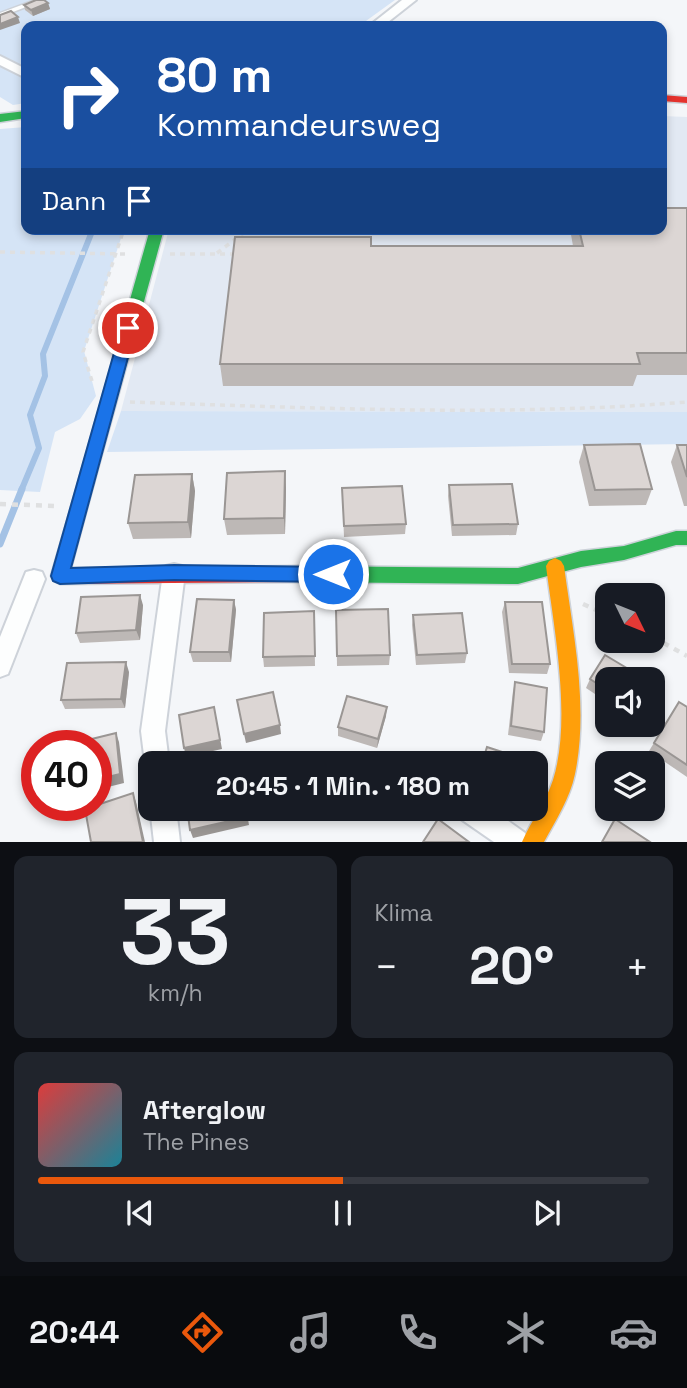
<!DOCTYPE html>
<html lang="de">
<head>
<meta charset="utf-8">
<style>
  body { margin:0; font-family:"Space Grotesk",sans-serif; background:#20242c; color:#f1f3f6; height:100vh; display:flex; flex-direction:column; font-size:26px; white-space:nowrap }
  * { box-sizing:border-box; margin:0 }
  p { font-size:23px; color:#9ea1a6 }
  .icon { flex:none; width:38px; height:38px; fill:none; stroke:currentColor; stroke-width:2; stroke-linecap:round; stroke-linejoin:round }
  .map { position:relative; height:842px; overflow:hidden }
  .panel { display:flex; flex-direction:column; gap:14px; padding:14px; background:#0d0f14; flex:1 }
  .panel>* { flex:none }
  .banner { position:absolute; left:21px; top:21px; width:646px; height:214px; border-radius:14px; box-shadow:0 4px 10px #0003; background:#1a4fa0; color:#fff; overflow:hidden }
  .needle { width:46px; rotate:133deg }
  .buttons { position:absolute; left:595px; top:583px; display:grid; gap:14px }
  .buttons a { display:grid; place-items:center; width:70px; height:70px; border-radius:14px; background:#171b24; box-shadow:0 4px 10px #0003; font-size:35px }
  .speed { position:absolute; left:21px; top:730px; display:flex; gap:14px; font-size:35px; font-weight:700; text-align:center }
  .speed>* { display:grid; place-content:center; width:91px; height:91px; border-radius:50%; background:#171b24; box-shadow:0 4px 10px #0003; line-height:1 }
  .speed .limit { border:10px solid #d22; background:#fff; color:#111 }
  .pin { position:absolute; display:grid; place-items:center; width:60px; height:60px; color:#fff; margin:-30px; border:4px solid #fff; border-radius:50%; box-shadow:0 2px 7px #0007 }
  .me { position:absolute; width:77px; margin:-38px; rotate:270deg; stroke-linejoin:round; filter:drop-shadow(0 0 5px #0008) }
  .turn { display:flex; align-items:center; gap:24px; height:147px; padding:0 21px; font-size:32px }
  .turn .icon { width:91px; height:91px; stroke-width:2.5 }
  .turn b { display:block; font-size:49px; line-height:60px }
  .then { display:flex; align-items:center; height:66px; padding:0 21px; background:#0003; gap:14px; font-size:26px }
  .big { font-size:52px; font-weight:700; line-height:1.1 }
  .panel .card { flex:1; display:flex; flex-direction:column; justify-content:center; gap:10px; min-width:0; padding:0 24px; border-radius:14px; background:#20242c }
  .panel .dial { align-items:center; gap:0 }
  .dial b { font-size:91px; line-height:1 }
  .song { display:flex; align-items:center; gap:21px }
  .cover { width:84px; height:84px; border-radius:10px; background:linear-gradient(135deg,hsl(0 70% 55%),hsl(190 70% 35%)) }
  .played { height:7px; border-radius:4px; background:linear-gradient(90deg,#ea580c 50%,#363941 50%) }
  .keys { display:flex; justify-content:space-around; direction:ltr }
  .heat { display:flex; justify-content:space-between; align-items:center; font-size:38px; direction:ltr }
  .panel .tiles { flex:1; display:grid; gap:14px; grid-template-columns:1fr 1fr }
  .card:last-child { grid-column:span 2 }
  .trip { position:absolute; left:138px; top:751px; width:410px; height:70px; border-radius:14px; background:#171b24; box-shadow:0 4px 10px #0003; font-weight:700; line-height:70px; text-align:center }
  .menu { display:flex; height:112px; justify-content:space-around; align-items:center; background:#090b0e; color:#9ea1a6 }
  .menu .icon { width:49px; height:49px }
  .menu .selected { color:#ea580c }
  .menu b { font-size:32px; color:#f1f3f6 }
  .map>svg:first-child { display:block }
  .built { fill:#e2e9f3 }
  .green { fill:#d5e4f6 }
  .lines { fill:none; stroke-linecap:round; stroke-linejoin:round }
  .stream-far1 { stroke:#a4c2e5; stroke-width:6 }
  .stream { stroke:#a4c2e5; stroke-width:7 }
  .lane-casing { stroke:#cdd2d9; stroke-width:3 }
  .street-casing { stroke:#cdd2d9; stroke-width:4 }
  .fast-casing { stroke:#cdd2d9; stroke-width:3 }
  .slow-casing { stroke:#cdd2d9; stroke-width:3 }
  .jam-casing { stroke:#cdd2d9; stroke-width:3 }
  .path-far1 { stroke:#dfe0e1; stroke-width:3.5; stroke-dasharray:5 5; stroke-linecap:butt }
  .path { stroke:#dfe0e1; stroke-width:4.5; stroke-dasharray:6 6; stroke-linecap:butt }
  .lane { fill:#fdfefe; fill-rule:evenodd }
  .street { fill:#fdfefe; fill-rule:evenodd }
  .fast { fill:#30b455; fill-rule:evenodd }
  .slow { fill:#ff9f0a; fill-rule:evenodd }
  .jam { fill:#e5322d; fill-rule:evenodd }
  .wall { fill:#bdb8b6 }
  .shaded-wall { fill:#9a9694 }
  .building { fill:#dcd6d4; stroke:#9a9694; stroke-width:2 }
  .route { fill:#1a73e8; stroke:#114b97; stroke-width:2 }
</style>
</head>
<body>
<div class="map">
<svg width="687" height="842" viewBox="0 0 687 842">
  <rect width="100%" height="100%" fill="#f4f6f9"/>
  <polygon class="built" points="662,116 687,117 687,412 121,411 169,229 662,229"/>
  <g class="green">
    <polygon points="0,0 395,0 359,26 26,26 26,103 13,105 0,97"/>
    <polygon points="26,127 26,229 124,229 84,351 96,396 80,419 55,432 40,492 0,490 0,129"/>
    <polygon points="121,411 687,412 687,444 107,452"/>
  </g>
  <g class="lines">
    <polyline class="stream-far1" points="21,491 39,448 30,415 45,376 43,354 93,229"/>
    <polyline class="stream" points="0,544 22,489"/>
    <defs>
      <polygon id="lane" points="35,0 44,0 0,17 0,13"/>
      <g id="street">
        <polygon points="402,0 416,0 383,26 369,26"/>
        <polygon points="0,56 26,69 26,78 0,65"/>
        <polygon points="174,564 182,566 185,573 165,731 169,763 150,763 150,773 145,763 141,731 163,573 166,566"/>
        <polygon points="34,570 42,572 45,579 8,674 0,677 0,637 26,572"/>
        <polygon points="150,807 176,808 180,842 154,842"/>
        <polygon points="454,808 490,808 525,833 529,842 494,842 458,817"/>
      </g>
      <g id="fast">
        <polygon points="26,111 26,118 0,122 0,114"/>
        <polygon points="150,229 164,229 94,483 92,488 80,488 78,483"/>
        <polygon points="676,531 687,531 687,545 676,545 624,560 581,567 518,584 298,582 292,579 289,574 292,569 298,566 518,568 581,551 624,546"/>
      </g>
      <path id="slow" d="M555 558 561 561 564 566C573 633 589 706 575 774 570 798 556 820 544 842H522C531 821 546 802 553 780 572 719 554 629 546 566L549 561Z"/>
      <g id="jam">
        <polygon points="662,95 687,97 687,103 662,101"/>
        <polygon points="86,476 92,478 94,483 71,568 298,566 304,569 307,574 304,579 298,582 60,584 54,581 51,576 78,483 80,478"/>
      </g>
    </defs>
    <use href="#lane" class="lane-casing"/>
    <use href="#street" class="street-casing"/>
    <use href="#fast" class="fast-casing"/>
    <use href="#slow" class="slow-casing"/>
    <use href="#jam" class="jam-casing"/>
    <g class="path-far1">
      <polyline points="0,252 127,254"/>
      <polyline points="217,253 249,229"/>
      <polyline points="170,254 236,254"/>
      <polyline points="92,381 83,352 124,229"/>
      <path d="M130 402C316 408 501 417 687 402"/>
    </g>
    <g class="path">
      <polyline points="0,504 56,506"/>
      <polyline points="583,604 607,615"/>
      <polyline points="653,637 687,656"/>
    </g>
    <use href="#lane" class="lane"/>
    <use href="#street" class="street"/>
    <use href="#fast" class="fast"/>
    <use href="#slow" class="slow"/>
    <use href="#jam" class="jam"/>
  </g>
  <g class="wall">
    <polygon points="48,3 50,9 33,16 25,10 24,5"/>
    <polygon points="26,30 26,40 23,37 21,32"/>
    <polygon points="687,208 687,375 637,375 633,386 223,386 220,364 371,246 573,246 570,229 662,229"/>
    <polygon points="584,445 652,489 646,505 589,506 579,462"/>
    <polygon points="677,445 687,445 687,506 684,506 671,462"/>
    <polygon points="285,471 286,488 285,534 227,535 224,519"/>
    <polygon points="192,474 195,491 191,538 133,539 128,523"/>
    <polygon points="449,485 518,524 516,535 452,536 448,496"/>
    <polygon points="342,488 406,524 405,534 344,537"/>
    <polygon points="234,600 236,610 231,662 193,662 190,652"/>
    <polygon points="505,602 550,664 547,674 509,673 502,612"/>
    <polygon points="143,605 140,640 80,643 76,633"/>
    <polygon points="336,610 390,655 389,665 337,666"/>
    <polygon points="314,611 315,666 264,667 263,657"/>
    <polygon points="413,615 467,653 465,663 416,665 412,625"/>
    <polygon points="129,672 125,708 65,709 61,700"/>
    <polygon points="590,679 607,679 607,702 586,688"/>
    <polygon points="515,682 544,732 541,741 508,735 513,691"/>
    <polygon points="679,702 687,707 687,777 649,751"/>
    <polygon points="386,716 377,748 338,736 338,727"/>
    <polygon points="328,808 361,808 358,819"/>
  </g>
  <g class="shaded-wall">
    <polygon points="48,3 50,9 33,16 31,10"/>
    <polygon points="18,17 20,23 0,30 0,24"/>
    <polygon points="285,471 286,488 285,534 284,518"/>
    <polygon points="192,474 195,491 191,538 188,522"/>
    <polygon points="140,595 143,605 140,640 136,630"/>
    <polygon points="234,600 236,610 231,662 229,652"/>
    <polygon points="126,662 129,672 125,708 121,699"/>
    <polygon points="214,707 222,749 186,757 184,748"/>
    <polygon points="387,707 386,716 377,748 378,739"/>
    <polygon points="280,725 281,734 246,743 244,734"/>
    <polygon points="116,733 119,742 124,783 96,790 96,780"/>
    <polygon points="133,793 136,802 145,842 143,842"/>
    <polygon points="246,808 249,825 193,838 190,830"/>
    <polygon points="359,808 361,808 358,819 358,811"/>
  </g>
  <g class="building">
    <polygon points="36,0 44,0 48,3 31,10 24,5"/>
    <polygon points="11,11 18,17 0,24 0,15"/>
    <polygon points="662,208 687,208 687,353 637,353 640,364 220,364 235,237 371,237 371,246 583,246 579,229 662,229"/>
    <polygon points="640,444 652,489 595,490 584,445"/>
    <polygon points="677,445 687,445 687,477"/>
    <polygon points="285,471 284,518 224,519 227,473"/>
    <polygon points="192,474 188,522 128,523 135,475"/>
    <polygon points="512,484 518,524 453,525 449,485"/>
    <polygon points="402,486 406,524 344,526 342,488"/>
    <polygon points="140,595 136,630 76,633 81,597"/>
    <polygon points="197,599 234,600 229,652 190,652"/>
    <polygon points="505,602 542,602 550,664 512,664"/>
    <polygon points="388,609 390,655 337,656 336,610"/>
    <polygon points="314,611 315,656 263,657 264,613"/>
    <polygon points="462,613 467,653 417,655 413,615"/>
    <polygon points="605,655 645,679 607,679 607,690 590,679"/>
    <polygon points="126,662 121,699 61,700 67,663"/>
    <polygon points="515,682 547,688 544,732 511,726"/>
    <polygon points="273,692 280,725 244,734 237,700"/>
    <polygon points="347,696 387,707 378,739 338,727"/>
    <polygon points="679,702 687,707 687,765 654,743"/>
    <polygon points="214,707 220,740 184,748 179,715"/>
    <polygon points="116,733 120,774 96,780 96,746 63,746"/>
    <polygon points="487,747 529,761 528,763 482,763"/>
    <polygon points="332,754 357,763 328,763"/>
    <polygon points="133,793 143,842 91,842 85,809"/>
    <polygon points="187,808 246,808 247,817 190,830"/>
    <polygon points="438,819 469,842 423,842"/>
    <polygon points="615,819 650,842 602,842"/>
  </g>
  <polygon class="route" points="128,323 136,328 71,568 174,565 333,567 339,569 342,574 339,580 333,582 174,580 60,584 53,581 51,576 121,328"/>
</svg>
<div class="buttons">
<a><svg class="needle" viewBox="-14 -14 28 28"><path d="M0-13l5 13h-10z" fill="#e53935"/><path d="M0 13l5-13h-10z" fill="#9ea1a6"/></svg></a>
<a><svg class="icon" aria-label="sound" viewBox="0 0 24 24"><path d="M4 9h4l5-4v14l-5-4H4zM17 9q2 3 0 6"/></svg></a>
<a><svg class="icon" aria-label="layers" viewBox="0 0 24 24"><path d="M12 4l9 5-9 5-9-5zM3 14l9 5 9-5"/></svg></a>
</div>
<div class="speed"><div class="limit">40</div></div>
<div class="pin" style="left:128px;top:328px;background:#d93025"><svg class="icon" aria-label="arrive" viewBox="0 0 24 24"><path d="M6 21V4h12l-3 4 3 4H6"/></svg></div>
<svg class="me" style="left:333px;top:574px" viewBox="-20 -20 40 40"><circle r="17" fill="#1a73e8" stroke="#fff" stroke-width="3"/><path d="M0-11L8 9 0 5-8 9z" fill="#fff"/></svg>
<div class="trip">20:45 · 1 Min. · 180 m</div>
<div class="banner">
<div class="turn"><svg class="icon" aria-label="right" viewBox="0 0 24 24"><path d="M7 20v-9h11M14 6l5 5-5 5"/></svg><div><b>80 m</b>Kommandeursweg</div></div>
<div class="then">Dann<svg class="icon" aria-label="arrive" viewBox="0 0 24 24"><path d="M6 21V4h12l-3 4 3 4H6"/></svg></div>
</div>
</div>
<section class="panel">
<div class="tiles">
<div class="card dial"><b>33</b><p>km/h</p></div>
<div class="card"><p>Klima</p>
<div class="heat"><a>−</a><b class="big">20°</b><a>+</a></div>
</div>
<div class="card">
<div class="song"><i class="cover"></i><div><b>Afterglow</b><p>The Pines</p></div></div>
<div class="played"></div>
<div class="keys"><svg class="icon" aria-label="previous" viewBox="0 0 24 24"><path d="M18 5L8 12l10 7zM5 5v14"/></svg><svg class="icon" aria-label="pause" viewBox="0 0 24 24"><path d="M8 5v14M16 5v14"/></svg><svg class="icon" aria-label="next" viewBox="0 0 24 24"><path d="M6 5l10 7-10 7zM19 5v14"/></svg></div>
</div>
</div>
</section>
<nav class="menu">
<b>20:44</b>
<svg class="icon selected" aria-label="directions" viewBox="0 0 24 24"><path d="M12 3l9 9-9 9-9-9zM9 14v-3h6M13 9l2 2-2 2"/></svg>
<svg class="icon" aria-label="music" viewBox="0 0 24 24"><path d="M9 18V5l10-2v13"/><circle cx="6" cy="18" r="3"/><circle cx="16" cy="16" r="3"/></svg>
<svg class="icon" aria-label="phone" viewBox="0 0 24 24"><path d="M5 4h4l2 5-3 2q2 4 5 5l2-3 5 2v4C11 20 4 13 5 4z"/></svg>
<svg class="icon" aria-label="climate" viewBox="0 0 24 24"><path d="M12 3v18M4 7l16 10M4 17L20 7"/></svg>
<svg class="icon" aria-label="car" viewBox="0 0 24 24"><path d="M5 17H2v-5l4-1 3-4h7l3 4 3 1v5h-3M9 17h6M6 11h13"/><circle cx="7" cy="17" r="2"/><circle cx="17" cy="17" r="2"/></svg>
</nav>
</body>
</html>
